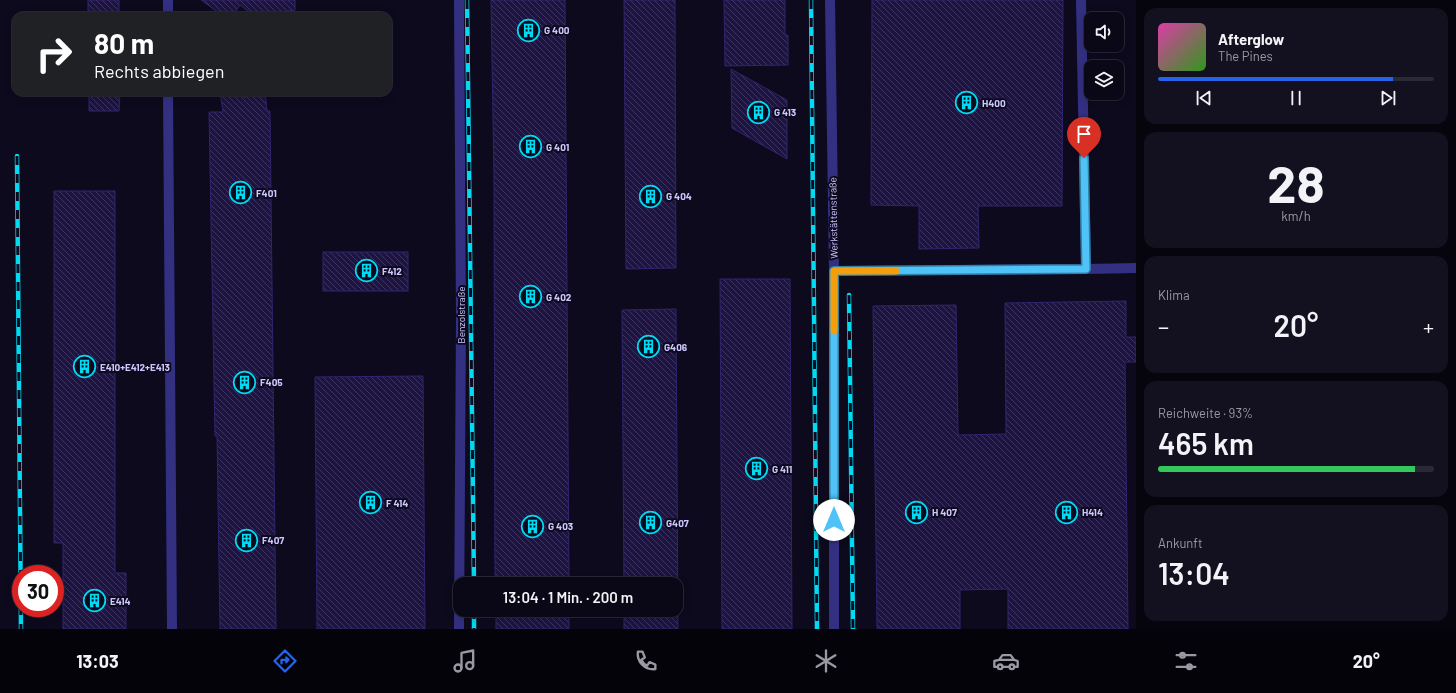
<!DOCTYPE html>
<html lang="de">
<head>
<meta charset="utf-8">
<style>
  body { margin:0; font-family:Barlow,sans-serif; background:#13111f; color:#f1f3f6; height:100vh; display:flex; flex-direction:column; font-size:15px; white-space:nowrap }
  * { box-sizing:border-box; margin:0 }
  p { font-size:13px; color:#999aa1 }
  .icon { flex:none; width:22px; height:22px; fill:none; stroke:currentColor; stroke-width:2; stroke-linecap:round; stroke-linejoin:round }
  .map { position:relative; flex:1; overflow:hidden }
  .sheet { display:flex; flex-direction:column; gap:8px; padding:8px; background:#06040c; width:320px }
  .sheet>* { flex:none }
  .top-card { position:absolute; left:12px; top:12px; width:380px; height:84px; border-radius:12px; box-shadow:0 2px 10px #0003,0 0 0 1px #2a2935; background:#202124; color:#fff; overflow:hidden }
  .tools { position:absolute; left:1084px; top:12px; display:grid; gap:8px }
  .tools a { display:grid; place-items:center; width:40px; height:40px; border-radius:8px; background:#0a0816; box-shadow:0 2px 10px #0003,0 0 0 1px #2a2935; font-size:20px }
  .speed { position:absolute; left:12px; top:565px; display:flex; gap:8px; font-size:20px; font-weight:700; text-align:center }
  .speed>* { display:grid; place-content:center; width:52px; height:52px; border-radius:50%; background:#0a0816; box-shadow:0 2px 10px #0003,0 0 0 1px #2a2935; line-height:1 }
  .speed .limit { border:6px solid #d22; background:#fff; color:#111 }
  .pin { position:absolute; display:grid; place-items:center; width:34px; height:34px; color:#fff; margin:-41px -17px; border-radius:50% 50% 50% 0; rotate:-45deg; box-shadow:0 0 4px #0007 }
  .pin .icon { rotate:45deg }
  .me { position:absolute; width:44px; margin:-22px; rotate:0deg; stroke-linejoin:round; filter:drop-shadow(0 0 3px #0008) }
  .turn { display:flex; align-items:center; gap:14px; height:84px; padding:0 16px; font-size:18px }
  .turn .icon { width:52px; height:52px; stroke-width:2.5 }
  .turn b { display:block; font-size:28px; line-height:34px }
  .big { font-size:30px; font-weight:600; line-height:1.1 }
  .sheet .tile { flex:1; display:flex; flex-direction:column; justify-content:center; gap:6px; min-width:0; padding:0 14px; border-radius:12px; background:#13111f }
  .sheet .dial { align-items:center; gap:0 }
  .dial b { font-size:52px; line-height:1 }
  .song { display:flex; align-items:center; gap:12px }
  .cover { width:48px; height:48px; border-radius:6px; background:linear-gradient(135deg,hsl(320 70% 55%),hsl(110 70% 35%)) }
  .played { height:4px; border-radius:2px; background:linear-gradient(90deg,#2563eb 85%,#2a2935 85%) }
  .keys { display:flex; justify-content:space-around; direction:ltr }
  .heat { display:flex; justify-content:space-between; align-items:center; font-size:22px; direction:ltr }
  .charge { height:6px; border-radius:3px; background:linear-gradient(90deg,#34c759 93%,#2a2935 0) }
  .trip { position:absolute; left:453px; top:577px; width:230px; height:40px; border-radius:12px; background:#0a0816; box-shadow:0 2px 10px #0003,0 0 0 1px #2a2935; font-weight:600; line-height:40px; text-align:center }
  .dock { display:flex; height:64px; justify-content:space-around; align-items:center; background:#040309; color:#999aa1 }
  .dock .icon { width:28px; height:28px }
  .dock .on { color:#2563eb }
  .dock b { font-size:18px; color:#f1f3f6 }
  main { display:flex; flex:1; min-height:0 }
  .map>svg:first-child { display:block }
  .building { fill:url(#building-back-hatch); stroke:#32246f }
  .lines { fill:none; stroke-linecap:round; stroke-linejoin:round }
  .minor { stroke:#333082; stroke-width:10 }
  .rail-casing { stroke:#00daf2; stroke-width:4.5 }
  .rail { stroke:#0d0a1e; stroke-width:3; stroke-dasharray:9; stroke-linecap:butt }
  .route-casing { stroke:#337fa1; stroke-width:10 }
  .route { stroke:#4fc3f7; stroke-width:7 }
  .slow { stroke:#f59e0b; stroke-width:7 }
  .labels { text-anchor:middle; dominant-baseline:central; stroke-width:4; stroke-linejoin:round; paint-order:stroke }
  .poi-label { font-size:10px; font-weight:bold; fill:#cdc7ff; stroke:#0d0a1e; text-anchor:start }
  .street-label { font-size:10px; fill:#cdc7ff; stroke:#0d0a1e }
</style>
</head>
<body>
<main>
<div class="map">
<svg width="1136" height="629" viewBox="0 0 1136 629">
  <defs>
    <pattern id="building-back-hatch" width="6" height="6" patternUnits="userSpaceOnUse"><rect width="6" height="6" fill="#1d1441"/><path d="M-1 5l2 2M0 0l6 6M5-1l2 2" fill="none" stroke="#3d355e"/></pattern>
  </defs>
  <rect width="100%" height="100%" fill="#0d0a1e"/>
  <g class="building">
    <rect x="88" y="0" width="31" height="16"/>
    <polygon points="201,0 295,0 295,10 254,16 240,5 233,15 223,16"/>
    <polygon points="491,0 565,0 569,584 495,584 494,176"/>
    <polygon points="624,0 675,0 676,268 626,269"/>
    <polygon points="724,0 785,0 785,35 788,35 788,65 725,66"/>
    <polygon points="872,0 1063,0 1062,206 978,206 979,248 919,249 919,206 871,205"/>
    <polygon points="731,69 787,100 787,159 732,128"/>
    <polygon points="89,92 120,92 119,111 89,111"/>
    <polygon points="220,92 236,92 245,98 250,92 265,92 267,111 270,111 276,629 220,629 217,436 215,436 209,112 223,112"/>
    <polygon points="54,191 115,191 115,573 126,573 126,629 63,629 63,543 54,543"/>
    <rect x="323" y="252" width="85" height="39"/>
    <polygon points="720,279 790,279 792,629 722,629"/>
    <polygon points="1126,301 1126,337 1136,337 1136,362 1125,362 1128,629 1008,629 1008,589 960,590 960,629 877,629 873,306 956,305 958,435 1006,434 1005,303"/>
    <polygon points="676,309 678,629 624,629 624,610 676,610 676,584 624,584 622,310"/>
    <polygon points="423,376 425,629 317,629 315,377"/>
    <rect x="496" y="610" width="73" height="19"/>
  </g>
  <g class="lines">
    <g class="minor">
      <polyline points="168,0 168,16"/>
      <polyline points="830,0 834,271 834,629"/>
      <polyline points="1081,0 1086,269 1136,268"/>
      <polyline points="168,92 172,629"/>
      <polyline points="834,271 1086,269"/>
      <polyline points="459,629 461,319 459,0"/>
    </g>
    <defs>
      <g id="rail">
        <polyline points="467,0 474,584"/>
        <polyline points="811,0 817,629"/>
        <polyline points="17,156 21,629"/>
        <polyline points="849,295 853,629"/>
        <polyline points="474,610 474,629"/>
      </g>
    </defs>
    <use href="#rail" class="rail-casing"/>
    <use href="#rail" class="rail"/>
  </g>
  <g class="lines">
    <defs>
      <polyline id="route" points="834,520 834,271 1086,269 1084,158"/>
    </defs>
    <use href="#route" class="route-casing"/>
    <use href="#route" class="route"/>
    <polyline class="slow" points="834,331 834,271 896,271"/>
  </g>
  <defs>
    <symbol id="building-ring" viewBox="-11 -11 22 22"><circle r="9.5" fill="#0d0a1e" stroke="#00daf2" stroke-width="1.5"/><path d="M-4-6H4V6H1V3H-1V6H-4ZM-2.5-4.3h1.7v1.8h-1.7ZM.8-4.3h1.7v1.8H.8ZM-2.5-1h1.7V.8h-1.7ZM.8-1h1.7V.8H.8Z" fill="#00daf2"/></symbol>
  </defs>
  <g fill-rule="evenodd">
    <use href="#building-ring" x="516" y="18" width="25" height="25"/>
    <use href="#building-ring" x="954" y="90" width="25" height="25"/>
    <use href="#building-ring" x="746" y="100" width="25" height="25"/>
    <use href="#building-ring" x="518" y="134" width="25" height="25"/>
    <use href="#building-ring" x="228" y="180" width="25" height="25"/>
    <use href="#building-ring" x="638" y="184" width="25" height="25"/>
    <use href="#building-ring" x="354" y="258" width="25" height="25"/>
    <use href="#building-ring" x="518" y="284" width="25" height="25"/>
    <use href="#building-ring" x="636" y="334" width="25" height="25"/>
    <use href="#building-ring" x="72" y="354" width="25" height="25"/>
    <use href="#building-ring" x="232" y="370" width="25" height="25"/>
    <use href="#building-ring" x="744" y="456" width="25" height="25"/>
    <use href="#building-ring" x="358" y="490" width="25" height="25"/>
    <use href="#building-ring" x="904" y="500" width="25" height="25"/>
    <use href="#building-ring" x="1054" y="500" width="25" height="25"/>
    <use href="#building-ring" x="638" y="510" width="25" height="25"/>
    <use href="#building-ring" x="520" y="514" width="25" height="25"/>
    <use href="#building-ring" x="234" y="528" width="25" height="25"/>
    <use href="#building-ring" x="82" y="588" width="25" height="25"/>
  </g>
  <g class="labels">
    <g class="poi-label">
      <text x="544" y="30">G 400</text>
      <text x="982" y="103">H400</text>
      <text x="774" y="112">G 413</text>
      <text x="546" y="147">G 401</text>
      <text x="256" y="193">F401</text>
      <text x="666" y="196">G 404</text>
      <text x="382" y="271">F412</text>
      <text x="546" y="297">G 402</text>
      <text x="664" y="347">G406</text>
      <text x="100" y="367">E410+E412+E413</text>
      <text x="260" y="382">F405</text>
      <text x="772" y="469">G 411</text>
      <text x="386" y="503">F 414</text>
      <text x="932" y="512">H 407</text>
      <text x="1082" y="512">H414</text>
      <text x="666" y="523">G407</text>
      <text x="548" y="526">G 403</text>
      <text x="262" y="540">F407</text>
      <text x="110" y="601">E414</text>
    </g>
    <g class="street-label">
      <text transform="translate(833 218) rotate(-91)">Werkstättenstraße</text>
      <text transform="translate(461 315) rotate(-90)">Benzolstraße</text>
    </g>
  </g>
</svg>
<div class="tools">
<a><svg class="icon" aria-label="sound" viewBox="0 0 24 24"><path d="M4 9h4l5-4v14l-5-4H4zM17 9q2 3 0 6"/></svg></a>
<a><svg class="icon" aria-label="layers" viewBox="0 0 24 24"><path d="M12 4l9 5-9 5-9-5zM3 14l9 5 9-5"/></svg></a>
</div>
<div class="speed"><div class="limit">30</div></div>
<div class="pin" style="left:1084px;top:158px;background:#d93025"><svg class="icon" aria-label="arrive" viewBox="0 0 24 24"><path d="M6 21V4h12l-3 4 3 4H6"/></svg></div>
<svg class="me" style="left:834px;top:520px" viewBox="-20 -20 40 40"><circle r="19" fill="#fff"/><path d="M0-13L10 11 0 6-10 11z" fill="#4fc3f7"/></svg>
<div class="trip">13:04 · 1 Min. · 200 m</div>
<div class="top-card">
<div class="turn"><svg class="icon" aria-label="right" viewBox="0 0 24 24"><path d="M7 20v-9h11M14 6l5 5-5 5"/></svg><div><b>80 m</b>Rechts abbiegen</div></div>
</div>
</div>
<section class="sheet">
<div class="tile">
<div class="song"><i class="cover"></i><div><b>Afterglow</b><p>The Pines</p></div></div>
<div class="played"></div>
<div class="keys"><svg class="icon" aria-label="previous" viewBox="0 0 24 24"><path d="M18 5L8 12l10 7zM5 5v14"/></svg><svg class="icon" aria-label="pause" viewBox="0 0 24 24"><path d="M8 5v14M16 5v14"/></svg><svg class="icon" aria-label="next" viewBox="0 0 24 24"><path d="M6 5l10 7-10 7zM19 5v14"/></svg></div>
</div>
<div class="tile dial"><b>28</b><p>km/h</p></div>
<div class="tile"><p>Klima</p>
<div class="heat"><a>−</a><b class="big">20°</b><a>+</a></div>
</div>
<div class="tile"><p>Reichweite · 93%</p><b class="big">465 km</b><div class="charge"></div></div>
<div class="tile"><p>Ankunft</p><b class="big">13:04</b></div>
</section>
</main>
<nav class="dock">
<b>13:03</b>
<svg class="icon on" aria-label="directions" viewBox="0 0 24 24"><path d="M12 3l9 9-9 9-9-9zM9 14v-3h6M13 9l2 2-2 2"/></svg>
<svg class="icon" aria-label="music" viewBox="0 0 24 24"><path d="M9 18V5l10-2v13"/><circle cx="6" cy="18" r="3"/><circle cx="16" cy="16" r="3"/></svg>
<svg class="icon" aria-label="phone" viewBox="0 0 24 24"><path d="M5 4h4l2 5-3 2q2 4 5 5l2-3 5 2v4C11 20 4 13 5 4z"/></svg>
<svg class="icon" aria-label="climate" viewBox="0 0 24 24"><path d="M12 3v18M4 7l16 10M4 17L20 7"/></svg>
<svg class="icon" aria-label="car" viewBox="0 0 24 24"><path d="M5 17H2v-5l4-1 3-4h7l3 4 3 1v5h-3M9 17h6M6 11h13"/><circle cx="7" cy="17" r="2"/><circle cx="17" cy="17" r="2"/></svg>
<svg class="icon" aria-label="filters" viewBox="0 0 24 24"><path d="M4 7h16M4 17h16"/><circle cx="9" cy="7" r="2"/><circle cx="15" cy="17" r="2"/></svg>
<b>20°</b>
</nav>
</body>
</html>
